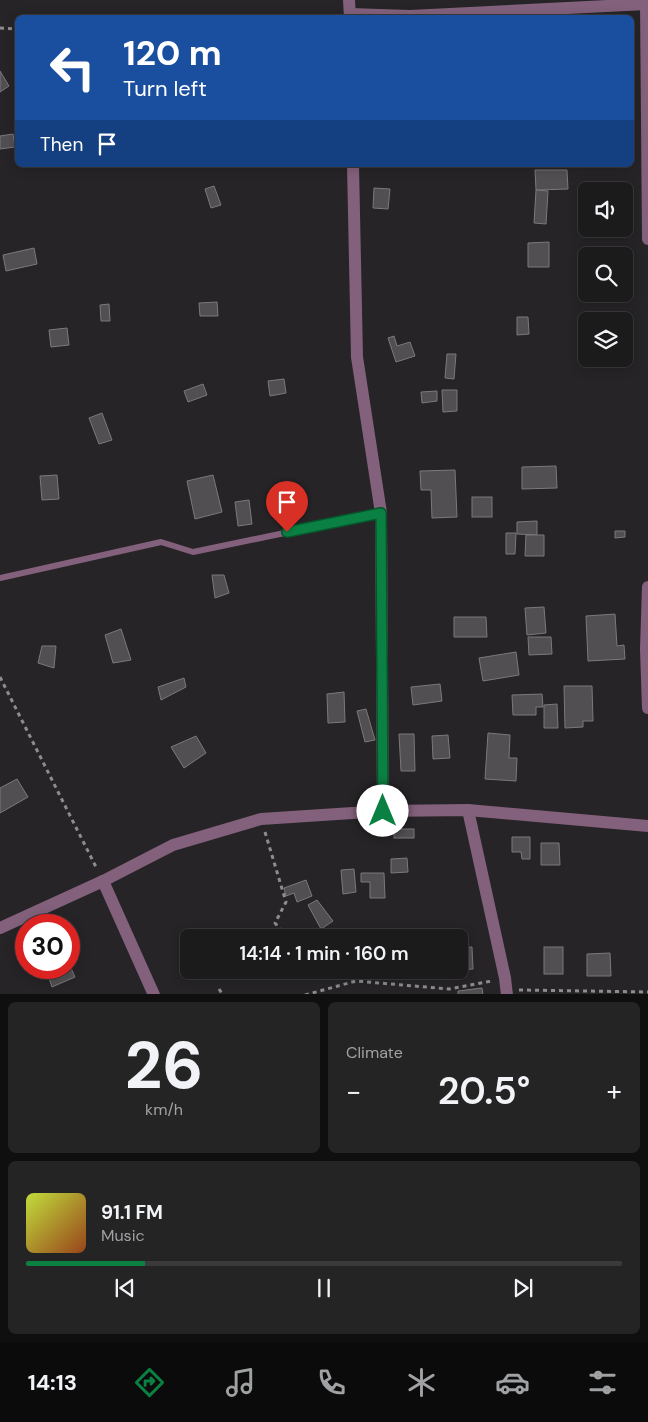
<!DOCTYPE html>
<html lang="en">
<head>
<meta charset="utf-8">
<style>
  body { margin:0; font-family:"DM Sans",sans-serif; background:#252425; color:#f1f3f6; height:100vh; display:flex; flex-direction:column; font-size:19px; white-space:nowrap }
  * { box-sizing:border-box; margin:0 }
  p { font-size:16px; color:#a0a1a3 }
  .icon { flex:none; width:28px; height:28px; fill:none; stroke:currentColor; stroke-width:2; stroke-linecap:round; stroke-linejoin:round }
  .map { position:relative; height:994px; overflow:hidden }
  .side { display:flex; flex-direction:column; gap:8px; padding:8px; background:#0f0f0f; flex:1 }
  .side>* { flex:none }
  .hud { position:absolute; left:15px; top:15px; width:619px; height:152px; border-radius:8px; box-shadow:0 2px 12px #0003,0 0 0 1px #3a393b; background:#1a4fa0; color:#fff; overflow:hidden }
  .controls { position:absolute; left:578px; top:182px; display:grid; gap:10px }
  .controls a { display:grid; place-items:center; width:55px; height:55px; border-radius:8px; background:#1c1b1c; box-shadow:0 2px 12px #0003,0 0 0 1px #3a393b; font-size:25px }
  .speed { position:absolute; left:15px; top:914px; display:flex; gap:10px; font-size:25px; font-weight:700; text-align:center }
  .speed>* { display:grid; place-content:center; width:65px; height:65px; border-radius:50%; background:#1c1b1c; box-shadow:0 2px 12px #0003,0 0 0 1px #3a393b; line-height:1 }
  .speed .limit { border:8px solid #d22; background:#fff; color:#111 }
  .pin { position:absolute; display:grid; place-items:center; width:42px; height:42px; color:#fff; margin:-51px -21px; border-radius:50% 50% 50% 0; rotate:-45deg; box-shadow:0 0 5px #0007 }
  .pin .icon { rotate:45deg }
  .me { position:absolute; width:55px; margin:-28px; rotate:0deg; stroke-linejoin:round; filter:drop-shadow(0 0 4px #0008) }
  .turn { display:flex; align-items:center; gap:18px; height:105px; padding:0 25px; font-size:22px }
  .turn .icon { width:65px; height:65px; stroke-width:2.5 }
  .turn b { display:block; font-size:35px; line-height:42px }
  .then { display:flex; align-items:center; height:48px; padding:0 25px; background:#0003; gap:10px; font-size:19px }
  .big { font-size:38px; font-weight:600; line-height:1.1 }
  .side .card { flex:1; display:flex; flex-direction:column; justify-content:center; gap:8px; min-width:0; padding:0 18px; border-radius:8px; background:#252425 }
  .side .dial { align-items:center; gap:0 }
  .dial b { font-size:65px; line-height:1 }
  .song { display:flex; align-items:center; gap:15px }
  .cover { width:60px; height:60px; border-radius:8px; background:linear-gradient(135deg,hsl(70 70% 55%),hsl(20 70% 35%)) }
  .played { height:5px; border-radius:2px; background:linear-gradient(90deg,#0b8043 20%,#3a393b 20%) }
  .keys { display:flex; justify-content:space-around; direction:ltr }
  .heat { display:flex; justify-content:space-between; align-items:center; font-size:28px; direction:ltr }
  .side .tiles { flex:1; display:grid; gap:8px; grid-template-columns:1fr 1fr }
  .card:last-child { grid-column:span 2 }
  .trip { position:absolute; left:180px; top:929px; width:288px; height:50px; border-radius:8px; background:#1c1b1c; box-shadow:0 2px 12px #0003,0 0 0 1px #3a393b; font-weight:600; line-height:50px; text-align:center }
  .tab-bar { display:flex; height:80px; justify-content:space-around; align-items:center; background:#0b0b0b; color:#a0a1a3 }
  .tab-bar .icon { width:35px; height:35px }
  .tab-bar .on { color:#0b8043 }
  .tab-bar b { font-size:22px; color:#f1f3f6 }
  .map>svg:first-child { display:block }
  .building { fill:#514f51; stroke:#7b797b }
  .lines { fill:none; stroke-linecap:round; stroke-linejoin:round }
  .path { stroke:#8e8c8e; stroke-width:3; stroke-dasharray:4 4; stroke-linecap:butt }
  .service { stroke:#83617c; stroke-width:6 }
  .minor { stroke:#83617c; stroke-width:12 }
  .tertiary { stroke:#83617c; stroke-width:12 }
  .route-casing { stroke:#07532c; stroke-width:12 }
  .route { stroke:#0b8043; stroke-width:9 }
</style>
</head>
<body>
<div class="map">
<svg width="648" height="995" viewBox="0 0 648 995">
  <rect width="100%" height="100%" fill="#262426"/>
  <g class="building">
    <polygon points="0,71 9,86 0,92"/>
    <polygon points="13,134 15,147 0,149 0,136"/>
    <polygon points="535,170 567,170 568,189 536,190"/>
    <polygon points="214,186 221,205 211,208 205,189"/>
    <polygon points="374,188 390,189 388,209 373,208"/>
    <polygon points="536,190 548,191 546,224 534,223"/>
    <polygon points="549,242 549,267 528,267 528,243"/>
    <polygon points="34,248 37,264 6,271 3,255"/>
    <polygon points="217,302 218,316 200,316 199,303"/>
    <polygon points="109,304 110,321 101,321 100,305"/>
    <polygon points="517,317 528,317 529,334 517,335"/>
    <polygon points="67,328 69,345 51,347 49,330"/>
    <polygon points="394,336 397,346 410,342 415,356 396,362 388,338"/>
    <polygon points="447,354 456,354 454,379 445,378"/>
    <polygon points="284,379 286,393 270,396 268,381"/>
    <polygon points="203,384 207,395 188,402 184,391"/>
    <polygon points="442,390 457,390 457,411 443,412"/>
    <polygon points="437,391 437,401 422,403 421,392"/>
    <polygon points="102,413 112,440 99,444 89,418"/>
    <polygon points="556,466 557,488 522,489 522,467"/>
    <polygon points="455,470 457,517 432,518 431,490 421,490 420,471"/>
    <polygon points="57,475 59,499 42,500 40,476"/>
    <polygon points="213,475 222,512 195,519 187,481"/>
    <rect x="472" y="497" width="20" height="20"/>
    <polygon points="249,500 252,524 238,526 235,502"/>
    <polygon points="537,521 537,535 517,534 517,522"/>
    <polygon points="615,531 625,531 625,537 615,538"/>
    <polygon points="506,533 516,533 515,554 506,554"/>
    <polygon points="526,535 544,535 544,556 525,556"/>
    <polygon points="212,575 224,575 229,593 215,598"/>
    <polygon points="544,607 546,633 527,635 525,608"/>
    <polygon points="615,614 617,646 624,645 625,659 588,661 586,616"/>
    <polygon points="454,617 486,617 487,637 454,637"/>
    <polygon points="121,629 131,660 113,663 105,635"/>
    <polygon points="528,637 551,637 552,654 529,655"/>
    <polygon points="42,646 56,646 54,668 38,663"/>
    <polygon points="516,652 519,675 483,681 479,658"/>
    <polygon points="184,678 186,687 161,700 158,687"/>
    <polygon points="440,684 442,701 413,705 411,687"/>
    <polygon points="564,686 592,686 593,721 583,721 583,727 565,728"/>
    <polygon points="344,692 345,722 328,723 327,694"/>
    <polygon points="542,694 543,707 536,707 536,715 513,715 512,695"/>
    <polygon points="557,704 558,728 544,728 544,705"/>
    <polygon points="366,709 375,740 365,742 357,711"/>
    <polygon points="488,733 510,735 509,758 517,758 516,781 485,779"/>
    <polygon points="399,734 414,734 415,771 401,771"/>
    <polygon points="448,735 450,758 433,759 432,736"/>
    <polygon points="196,736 206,753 184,768 171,747"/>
    <polygon points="17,779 28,797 0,813 0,788"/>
    <rect x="394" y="829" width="20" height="9"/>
    <polygon points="512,837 530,837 530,859 522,859 521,852 512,852"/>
    <polygon points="541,843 559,843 560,865 541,865"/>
    <polygon points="407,858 408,872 391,873 391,859"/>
    <polygon points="354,869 356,892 343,894 341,870"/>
    <polygon points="361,873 384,873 385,898 370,898 370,882 361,882"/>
    <polygon points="306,880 312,896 297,902 294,893 286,896 284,888"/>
    <polygon points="317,900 333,921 321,929 308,905"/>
    <polygon points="472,947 473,969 459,970 459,948"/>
    <rect x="544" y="947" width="19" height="27"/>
    <polygon points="610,953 611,976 587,976 587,954"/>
    <polygon points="70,966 75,977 52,987 48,975"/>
    <polygon points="482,988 483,995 458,995 458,991"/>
  </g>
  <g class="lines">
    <g class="path">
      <polyline points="0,28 18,29"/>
      <polyline points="0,677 97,869"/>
      <polyline points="265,832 286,902 275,923 282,931"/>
      <polyline points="219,989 223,995"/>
      <polyline points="519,990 648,992"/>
      <polyline points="305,995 356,981 449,989 492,981"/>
    </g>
    <polyline class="service" points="0,578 161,542 193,552 381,513"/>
    <g class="minor">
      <polyline points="349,0 350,18"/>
      <polyline points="648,3 646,4 648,239"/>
      <polyline points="350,14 410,16 646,4"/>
      <polyline points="353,165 357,357 381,513 383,811"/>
      <polyline points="648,587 646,649 648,708"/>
      <polyline points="468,810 505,978 507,995"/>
      <polyline points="103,881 154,995"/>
    </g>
    <polyline class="tertiary" points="0,928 103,881 173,845 261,819 383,811 468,810 648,826"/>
  </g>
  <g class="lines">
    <defs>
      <polyline id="route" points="287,532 381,513 383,811"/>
    </defs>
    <use href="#route" class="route-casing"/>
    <use href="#route" class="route"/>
  </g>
</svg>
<div class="controls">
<a><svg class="icon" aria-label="sound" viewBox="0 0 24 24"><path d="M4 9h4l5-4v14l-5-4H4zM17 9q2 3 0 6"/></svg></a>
<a><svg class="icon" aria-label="search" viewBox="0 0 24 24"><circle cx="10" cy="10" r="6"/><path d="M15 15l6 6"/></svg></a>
<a><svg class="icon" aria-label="layers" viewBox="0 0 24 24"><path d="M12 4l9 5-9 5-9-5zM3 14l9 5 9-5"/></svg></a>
</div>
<div class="speed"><div class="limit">30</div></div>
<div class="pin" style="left:287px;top:532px;background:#d93025"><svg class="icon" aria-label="arrive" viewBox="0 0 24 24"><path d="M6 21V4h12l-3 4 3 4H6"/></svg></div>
<svg class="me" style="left:383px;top:811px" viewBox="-20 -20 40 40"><circle r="19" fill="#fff"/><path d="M0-13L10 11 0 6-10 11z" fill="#0b8043"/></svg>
<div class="trip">14:14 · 1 min · 160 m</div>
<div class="hud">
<div class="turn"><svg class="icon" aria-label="left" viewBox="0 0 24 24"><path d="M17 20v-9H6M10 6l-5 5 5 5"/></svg><div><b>120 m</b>Turn left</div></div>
<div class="then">Then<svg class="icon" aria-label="arrive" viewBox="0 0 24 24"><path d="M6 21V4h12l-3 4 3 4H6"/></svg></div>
</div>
</div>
<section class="side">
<div class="tiles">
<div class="card dial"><b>26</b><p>km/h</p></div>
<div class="card"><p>Climate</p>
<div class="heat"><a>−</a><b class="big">20.5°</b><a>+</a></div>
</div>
<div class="card">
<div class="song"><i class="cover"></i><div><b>91.1 FM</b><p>Music</p></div></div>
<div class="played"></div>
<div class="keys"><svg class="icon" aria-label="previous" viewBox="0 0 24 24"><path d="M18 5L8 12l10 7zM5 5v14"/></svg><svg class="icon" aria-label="pause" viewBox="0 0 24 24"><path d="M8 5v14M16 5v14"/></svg><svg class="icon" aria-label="next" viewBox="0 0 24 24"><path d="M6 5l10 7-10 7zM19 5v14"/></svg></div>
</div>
</div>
</section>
<nav class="tab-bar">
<b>14:13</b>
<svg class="icon on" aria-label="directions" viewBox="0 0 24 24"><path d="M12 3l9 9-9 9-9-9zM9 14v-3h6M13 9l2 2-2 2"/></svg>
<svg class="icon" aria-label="music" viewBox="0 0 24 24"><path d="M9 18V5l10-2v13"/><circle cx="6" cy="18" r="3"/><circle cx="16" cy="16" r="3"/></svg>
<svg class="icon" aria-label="phone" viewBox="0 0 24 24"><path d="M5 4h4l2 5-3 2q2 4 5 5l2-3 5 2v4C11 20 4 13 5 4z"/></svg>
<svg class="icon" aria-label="climate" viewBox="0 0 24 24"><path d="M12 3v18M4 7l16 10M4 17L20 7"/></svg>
<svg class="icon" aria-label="car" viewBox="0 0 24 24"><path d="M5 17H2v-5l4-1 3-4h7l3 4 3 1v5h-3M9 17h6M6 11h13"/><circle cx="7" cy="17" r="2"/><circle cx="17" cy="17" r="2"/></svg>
<svg class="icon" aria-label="filters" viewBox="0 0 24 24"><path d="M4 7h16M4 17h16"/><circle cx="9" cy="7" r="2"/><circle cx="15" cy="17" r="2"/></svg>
</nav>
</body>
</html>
